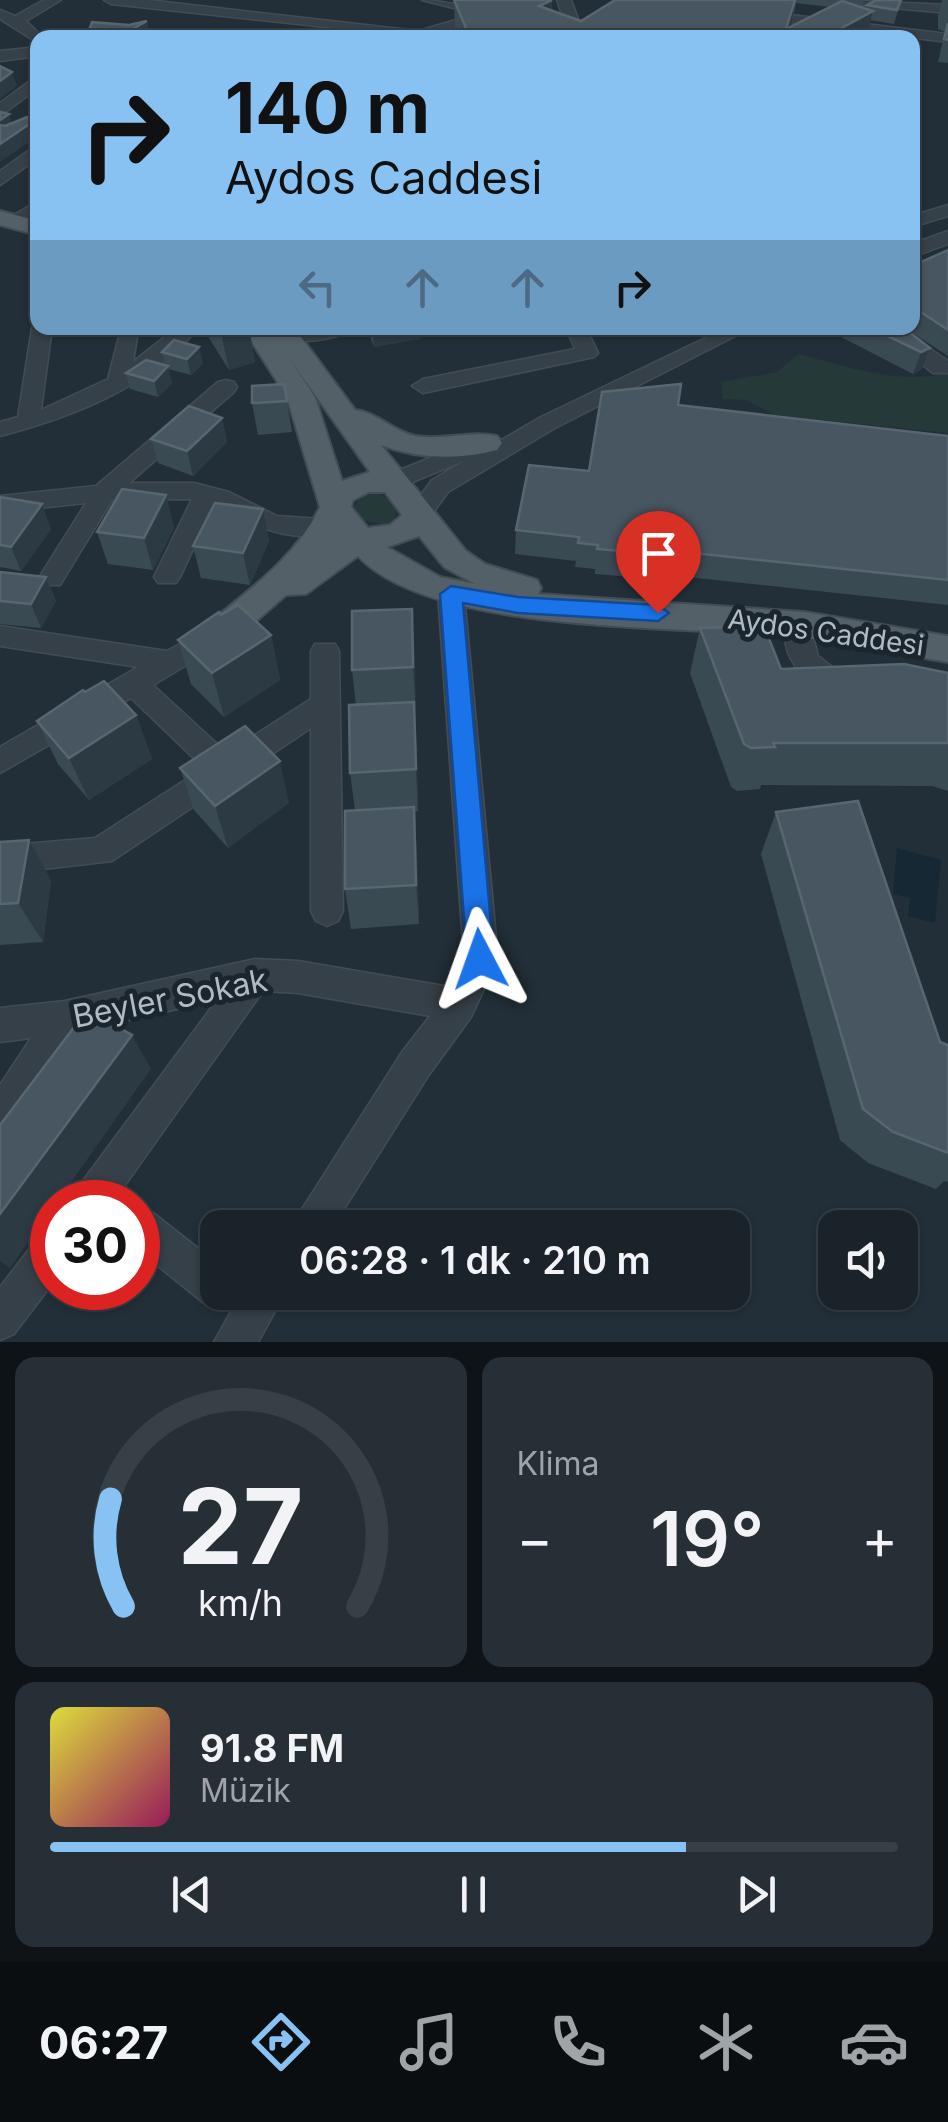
<!DOCTYPE html>
<html lang="tr">
<head>
<meta charset="utf-8">
<style>
  body { margin:0; font-family:Inter,sans-serif; background:#272f36; color:#f1f3f6; height:100vh; display:flex; flex-direction:column; font-size:38px; white-space:nowrap }
  * { box-sizing:border-box; margin:0 }
  p { font-size:32px; color:#9fa4a8 }
  .icon { flex:none; width:55px; height:55px; fill:none; stroke:currentColor; stroke-width:2; stroke-linecap:round; stroke-linejoin:round }
  .map { position:relative; height:1342px; overflow:hidden }
  .panel { display:flex; flex-direction:column; gap:15px; padding:15px; background:#0e1317; flex:1 }
  .panel>* { flex:none }
  .hud { position:absolute; left:30px; top:30px; width:890px; height:305px; border-radius:20px; box-shadow:0 2px 8px #0004,0 0 0 2px #384047; background:#88c2f2; color:#111; overflow:hidden }
  .tools { position:absolute; left:818px; top:1210px; display:grid; gap:20px }
  .tools a { display:grid; place-items:center; width:100px; height:100px; border-radius:20px; background:#1a232a; box-shadow:0 2px 8px #0004,0 0 0 2px #384047; font-size:50px }
  .speed { position:absolute; left:30px; top:1180px; display:flex; gap:20px; font-size:50px; font-weight:700; text-align:center }
  .speed>* { display:grid; place-content:center; width:130px; height:130px; border-radius:50%; background:#1a232a; box-shadow:0 2px 8px #0004,0 0 0 2px #384047; line-height:1 }
  .speed .limit { border:15px solid #d22; background:#fff; color:#111 }
  .pin { position:absolute; display:grid; place-items:center; width:85px; height:85px; color:#fff; margin:-102px -42px; border-radius:50% 50% 50% 0; rotate:-45deg; box-shadow:0 0 10px #0007 }
  .pin .icon { rotate:45deg }
  .me { position:absolute; width:110px; margin:-55px; rotate:356deg; stroke-linejoin:round; filter:drop-shadow(0 0 8px #0008) }
  .turn { display:flex; align-items:center; gap:35px; height:210px; padding:0 30px; font-size:45px }
  .turn .icon { width:130px; height:130px; stroke-width:2.5 }
  .turn b { display:block; font-size:70px; line-height:85px }
  .lanes { display:flex; align-items:center; height:95px; padding:0 30px; background:#0003; justify-content:center; gap:50px; direction:ltr }
  .lanes .off { opacity:.35 }
  .big { font-size:75px; font-weight:600; line-height:1.1 }
  .panel .card { flex:1; display:flex; flex-direction:column; justify-content:center; gap:15px; min-width:0; padding:0 35px; border-radius:20px; background:#272f36 }
  .panel .dial { align-items:center; gap:0 }
  .dial svg { height:260px; overflow:visible; fill:none; stroke:#384047; stroke-width:7; stroke-linecap:round; text-anchor:middle }
  .dial text { fill:#f1f3f6; stroke:none }
  .song { display:flex; align-items:center; gap:30px }
  .cover { width:120px; height:120px; border-radius:15px; background:linear-gradient(135deg,hsl(60 70% 55%),hsl(330 70% 35%)) }
  .played { height:10px; border-radius:5px; background:linear-gradient(90deg,#88c2f2 75%,#384047 75%) }
  .keys { display:flex; justify-content:space-around; direction:ltr }
  .heat { display:flex; justify-content:space-between; align-items:center; font-size:55px; direction:ltr }
  .panel .tiles { flex:1; display:grid; gap:15px; grid-template-columns:1fr 1fr }
  .card:last-child { grid-column:span 2 }
  .trip { position:absolute; left:200px; top:1210px; width:550px; height:100px; border-radius:20px; background:#1a232a; box-shadow:0 2px 8px #0004,0 0 0 2px #384047; font-weight:600; line-height:100px; text-align:center }
  .tab-bar { display:flex; height:160px; justify-content:space-around; align-items:center; background:#0a0e11; color:#9fa4a8 }
  .tab-bar .icon { width:70px; height:70px }
  .tab-bar .active { color:#88c2f2 }
  .tab-bar b { font-size:45px; color:#f1f3f6 }
  .map>svg:first-child { display:block }
  .green { fill:#243938 }
  .water { fill:#162834 }
  .lines { fill:none; stroke-linecap:round; stroke-linejoin:round }
  .minor-casing { stroke:#424c54; stroke-width:3 }
  .major-casing { stroke:#424c54; stroke-width:4 }
  .minor { fill:#364048; fill-rule:evenodd }
  .major { fill:#546068; fill-rule:evenodd }
  .wall { fill:#3a4a53; fill-rule:evenodd }
  .shaded-wall { fill:#2b3a43 }
  .building { fill:#475660; stroke:#57666f; stroke-width:2.5 }
  .route { fill:#1a73e8; stroke:#114b97; stroke-width:2.5 }
  .labels { text-anchor:middle; dominant-baseline:central; stroke-width:10; stroke-linejoin:round; paint-order:stroke }
  .street-label { font-size:28px; fill:#b0bbc4; stroke:#1b252d }
  .near-street-label { font-size:32px; fill:#b0bbc4; stroke:#1b252d }
</style>
</head>
<body>
<div class="map">
<svg width="948" height="1342" viewBox="0 0 948 1342">
  <rect width="100%" height="100%" fill="#222f38"/>
  <g class="green">
    <path d="M798 354C847 366 897 385 948 373V433L774 415 746 400 723 399 721 382 777 372Z"/>
    <polygon points="378,493 391,501 397,512 394,520 384,525 363,520 353,508 361,496"/>
  </g>
  <polygon class="water" points="897,848 941,860 935,923 908,916 910,898 893,894"/>
  <g class="lines">
    <defs>
      <g id="minor">
        <polygon points="44,0 61,0 26,21 44,38 38,38 38,43 0,19 0,10 15,16"/>
        <path d="M104 0H148L418 31 477 14 422 0C446 0 472 10 493 9 511 9 528 0 548 0L428 38 111 4Z"/>
        <polygon points="557,0 571,0 585,38 570,38"/>
        <polygon points="843,0 948,5 948,13 850,4"/>
        <polygon points="757,11 948,34 948,42 752,18 750,15"/>
        <polygon points="38,47 38,56 0,61 0,51"/>
        <polygon points="38,75 38,88 0,116 0,103"/>
        <polygon points="38,144 38,158 0,185 0,171"/>
        <polygon points="38,201 38,215 23,226 9,226 9,218"/>
        <polygon points="948,205 948,216 912,227 912,216"/>
        <polygon points="948,231 948,244 912,257 912,244"/>
        <path d="M38 323V328H52L41 410 108 379 120 333H134L137 337 133 362 176 328H198C149 388 72 417 0 436V422L18 417 32 328Z"/>
        <path d="M304 328H356C343 339 290 347 277 336L280 332Z"/>
        <polygon points="566,328 586,328 598,353 594,357 423,393 412,386 423,379 575,349"/>
        <polygon points="726,328 751,328 555,428 448,492 427,521 418,523 406,515 432,480 466,460 393,490 381,482 385,476 467,443 483,443 486,449 539,418"/>
        <polygon points="876,328 899,328 948,361 948,373 933,373"/>
        <path d="M226 380 234 382 237 387 234 392 129 483H194L229 492 277 516 335 520 338 526 335 532C290 545 252 525 214 504L180 577 176 583H158L154 577 192 499 112 500 60 585H42L38 579 86 503 0 512V496L96 486 218 382Z"/>
        <polygon points="451,585 460,587 464,594 498,959 471,1017 428,1076 332,1228 290,1228 402,1052 430,1016 298,993 263,991 113,1202 71,1202 77,1189 217,1000 76,1032 13,1130 0,1135 0,1085 31,1038 0,1042 0,1008 65,1001 255,959 298,961 450,987 464,958 438,594 442,587"/>
        <path d="M799 614 808 617 818 656 832 667 853 673 857 681 853 689C815 701 770 654 790 617Z"/>
        <polygon points="216,625 225,628 229,635 225,642 153,685 227,753 311,699 311,651 315,644 335,644 339,651 343,911 338,921 327,926 316,921 311,911 311,728 112,861 0,874 0,846 95,838 204,768 131,698 0,773 0,747 138,667 0,646 0,626 167,651"/>
        <polygon points="138,1207 152,1212 218,1264 218,1292 237,1292 232,1303 218,1309 204,1303 138,1250"/>
        <polygon points="52,1232 52,1284 14,1334 0,1340 0,1287 38,1238"/>
        <polygon points="242,1292 286,1292 258,1342 214,1342"/>
      </g>
      <g id="major">
        <polygon points="0,211 38,221 38,235 0,225"/>
        <path d="M243 328H269L273 334 284 328 295 329 355 410C376 412 393 431 415 436 442 441 471 430 497 436L502 443 497 450C459 460 419 459 381 445L466 551 485 564 537 580 541 588 538 594 804 612 948 636V662C900 654 852 643 804 638 694 624 433 637 358 556L306 594 286 595 233 641 221 645 209 641 204 632 209 623C250 589 296 557 320 507L287 397ZM289 358 370 472 342 481 315 397ZM369 492H385L402 515 390 525 368 528 351 507 353 500ZM419 536 444 567 475 584 440 577 387 547Z"/>
      </g>
    </defs>
    <use href="#minor" class="minor-casing"/>
    <use href="#major" class="major-casing"/>
    <use href="#minor" class="minor"/>
    <use href="#major" class="major"/>
  </g>
  <g class="wall">
    <path d="M454 0H552V10L581 21 615 0H864L862 8 866 9 867 5 901 0 894 24 870 20 866 38H445L455 33ZM796 3 830 7 791 26Z"/>
    <polygon points="942,0 948,0 948,63 938,62 945,32 938,29 938,16"/>
    <polygon points="948,250 948,356 905,328 912,328 912,266"/>
    <polygon points="52,328 121,328 116,333 55,337"/>
    <polygon points="205,328 249,328 255,362 229,370 206,333"/>
    <polygon points="367,328 420,328 420,339 374,347"/>
    <polygon points="834,328 904,328 930,348 922,369 913,374 843,338"/>
    <polygon points="162,352 203,363 191,375 168,369 172,383 158,397 130,389 126,373 165,366"/>
    <polygon points="287,401 292,432 258,435 252,403"/>
    <polygon points="678,405 948,436 948,605 660,574 659,579 595,574 595,569 575,567 576,561 515,554 516,530 589,471"/>
    <polygon points="222,418 227,442 193,476 158,463 151,439"/>
    <polygon points="0,497 51,529 21,571 0,567"/>
    <polygon points="263,509 269,541 250,585 201,578 193,546"/>
    <polygon points="174,527 153,570 108,564 97,532"/>
    <polygon points="0,572 46,577 56,601 41,628 0,624"/>
    <polygon points="221,615 271,635 280,680 224,717 191,684 178,640"/>
    <polygon points="700,628 781,669 948,673 948,791 932,786 761,785 760,789 737,791 731,787 690,673"/>
    <polygon points="415,653 415,711 418,811 415,812 419,924 351,929 345,889 355,810 350,773 356,705 352,670"/>
    <polygon points="136,715 152,759 89,800 58,764 37,721"/>
    <polygon points="180,768 289,803 228,848 194,810"/>
    <polygon points="776,812 940,1042 948,1045 948,1182 944,1181 936,1189 868,1163 840,1140 761,854"/>
    <polygon points="0,842 51,880 43,942 0,945"/>
  </g>
  <g class="shaded-wall">
    <polygon points="552,0 551,34 539,6"/>
    <polygon points="795,0 791,27 786,29"/>
    <polygon points="873,11 866,38 823,38"/>
    <polygon points="147,21 150,37 133,38 131,30"/>
    <polygon points="12,72 17,86 0,99 0,81"/>
    <polygon points="9,114 13,129 0,138 0,120"/>
    <polygon points="31,123 35,138 0,162 0,144"/>
    <polygon points="220,328 249,328 255,362 229,370"/>
    <polygon points="391,328 420,328 420,339 374,347 373,331"/>
    <polygon points="449,328 491,328 449,335"/>
    <polygon points="199,347 203,363 191,375 187,359"/>
    <polygon points="930,348 922,369 913,374 921,352"/>
    <polygon points="168,366 172,383 158,397 154,381"/>
    <polygon points="222,418 227,442 193,476 187,451"/>
    <polygon points="166,495 174,527 153,570 144,538"/>
    <polygon points="42,504 51,529 21,571 11,547"/>
    <polygon points="263,509 269,541 250,585 243,553"/>
    <polygon points="46,577 56,601 41,628 31,604"/>
    <polygon points="412,609 415,653 416,711 413,667"/>
    <polygon points="271,635 280,680 224,717 212,673"/>
    <polygon points="414,702 417,745 418,811 416,769"/>
    <polygon points="136,715 152,759 89,800 69,758"/>
    <polygon points="280,761 289,803 228,848 215,806"/>
    <polygon points="414,807 417,848 419,924 416,885"/>
    <polygon points="29,840 51,880 43,942 18,903"/>
    <polygon points="132,1035 151,1069 57,1202 52,1202 52,1208 10,1268 0,1261 0,1214"/>
  </g>
  <g class="building">
    <polygon points="454,0 552,0 539,6 581,21 615,0 795,0 786,29 842,1 873,11 823,38 445,38 466,28"/>
    <polygon points="876,0 901,0 897,10 867,5"/>
    <polygon points="147,21 131,30 145,33 138,38 86,38 92,22 129,25"/>
    <polygon points="948,23 948,40 944,39"/>
    <polygon points="0,66 12,72 0,81"/>
    <polygon points="0,112 9,114 0,120"/>
    <polygon points="27,117 31,123 0,144 0,125 5,126"/>
    <polygon points="948,250 948,330 912,306 912,266"/>
    <polygon points="372,328 391,328 373,331"/>
    <polygon points="871,328 904,328 930,348 921,352"/>
    <polygon points="174,340 199,347 187,359 162,352"/>
    <polygon points="146,360 168,366 154,381 126,373"/>
    <polygon points="284,384 287,401 252,403 252,386"/>
    <polygon points="681,384 678,405 948,436 948,580 665,550 663,555 597,549 598,545 578,543 579,537 516,530 529,465 589,471 602,392"/>
    <polygon points="189,406 222,418 187,451 151,439"/>
    <polygon points="122,489 166,495 144,538 97,532"/>
    <polygon points="0,497 42,504 11,547 0,545"/>
    <polygon points="215,503 263,509 243,553 193,546"/>
    <polygon points="0,572 46,577 31,604 0,601"/>
    <polygon points="238,605 271,635 212,673 178,640 219,612 221,615"/>
    <polygon points="412,609 413,667 352,670 352,611"/>
    <polygon points="764,626 781,669 904,664 948,673 948,743 773,743 775,747 751,748 744,744 700,628"/>
    <polygon points="104,681 136,715 69,758 37,721 83,690 85,692"/>
    <polygon points="414,702 416,769 350,773 349,705"/>
    <polygon points="245,726 280,761 215,806 180,768"/>
    <polygon points="858,801 940,1042 948,1045 948,1153 893,1132 863,1109 776,812"/>
    <polygon points="414,807 416,885 345,889 345,811"/>
    <polygon points="29,840 18,903 0,904 0,842"/>
    <polygon points="87,1010 132,1035 0,1214 0,1125"/>
  </g>
  <polygon class="route" points="451,586 518,597 658,605 669,613 658,621 518,613 463,603 494,959 490,968 480,972 471,968 467,959 440,594"/>
  <g class="labels">
    <g class="street-label">
      <text transform="translate(826 632) rotate(8)">Aydos Caddesi</text>
    </g>
    <g class="near-street-label">
      <text transform="translate(170 998) rotate(-11)">Beyler Sokak</text>
    </g>
  </g>
</svg>
<div class="tools">
<a><svg class="icon" aria-label="sound" viewBox="0 0 24 24"><path d="M4 9h4l5-4v14l-5-4H4zM17 9q2 3 0 6"/></svg></a>
</div>
<div class="speed"><div class="limit">30</div></div>
<div class="pin" style="left:658px;top:613px;background:#d93025"><svg class="icon" aria-label="arrive" viewBox="0 0 24 24"><path d="M6 21V4h12l-3 4 3 4H6"/></svg></div>
<svg class="me" style="left:480px;top:959px" viewBox="-20 -20 40 40"><path d="M0-17L14 15 0 8-14 15z" fill="#1a73e8" stroke="#fff" stroke-width="4"/></svg>
<div class="trip">06:28 · 1 dk · 210 m</div>
<div class="hud">
<div class="turn"><svg class="icon" aria-label="right" viewBox="0 0 24 24"><path d="M7 20v-9h11M14 6l5 5-5 5"/></svg><div><b>140 m</b>Aydos Caddesi</div></div>
<div class="lanes"><svg class="icon off" aria-label="left" viewBox="0 0 24 24"><path d="M17 20v-9H6M10 6l-5 5 5 5"/></svg><svg class="icon off" aria-label="ahead" viewBox="0 0 24 24"><path d="M12 20V5M6 11l6-6 6 6"/></svg><svg class="icon off" aria-label="ahead" viewBox="0 0 24 24"><path d="M12 20V5M6 11l6-6 6 6"/></svg><svg class="icon" aria-label="right" viewBox="0 0 24 24"><path d="M7 20v-9h11M14 6l5 5-5 5"/></svg></div>
</div>
</div>
<section class="panel">
<div class="tiles">
<div class="card dial"><svg viewBox="0 0 100 80">
<path d="M14 69A42 42 0 1 1 86 69"/>
<path d="M14 69A42 42 0 0 1 10 36" stroke="#88c2f2"/>
<text x="50" y="56" font-size="32" font-weight="700">27</text>
<text x="50" y="72" font-size="11">km/h</text>
</svg></div>
<div class="card"><p>Klima</p>
<div class="heat"><a>−</a><b class="big">19°</b><a>+</a></div>
</div>
<div class="card">
<div class="song"><i class="cover"></i><div><b>91.8 FM</b><p>Müzik</p></div></div>
<div class="played"></div>
<div class="keys"><svg class="icon" aria-label="previous" viewBox="0 0 24 24"><path d="M18 5L8 12l10 7zM5 5v14"/></svg><svg class="icon" aria-label="pause" viewBox="0 0 24 24"><path d="M8 5v14M16 5v14"/></svg><svg class="icon" aria-label="next" viewBox="0 0 24 24"><path d="M6 5l10 7-10 7zM19 5v14"/></svg></div>
</div>
</div>
</section>
<nav class="tab-bar">
<b>06:27</b>
<svg class="icon active" aria-label="directions" viewBox="0 0 24 24"><path d="M12 3l9 9-9 9-9-9zM9 14v-3h6M13 9l2 2-2 2"/></svg>
<svg class="icon" aria-label="music" viewBox="0 0 24 24"><path d="M9 18V5l10-2v13"/><circle cx="6" cy="18" r="3"/><circle cx="16" cy="16" r="3"/></svg>
<svg class="icon" aria-label="phone" viewBox="0 0 24 24"><path d="M5 4h4l2 5-3 2q2 4 5 5l2-3 5 2v4C11 20 4 13 5 4z"/></svg>
<svg class="icon" aria-label="climate" viewBox="0 0 24 24"><path d="M12 3v18M4 7l16 10M4 17L20 7"/></svg>
<svg class="icon" aria-label="car" viewBox="0 0 24 24"><path d="M5 17H2v-5l4-1 3-4h7l3 4 3 1v5h-3M9 17h6M6 11h13"/><circle cx="7" cy="17" r="2"/><circle cx="17" cy="17" r="2"/></svg>
</nav>
</body>
</html>
